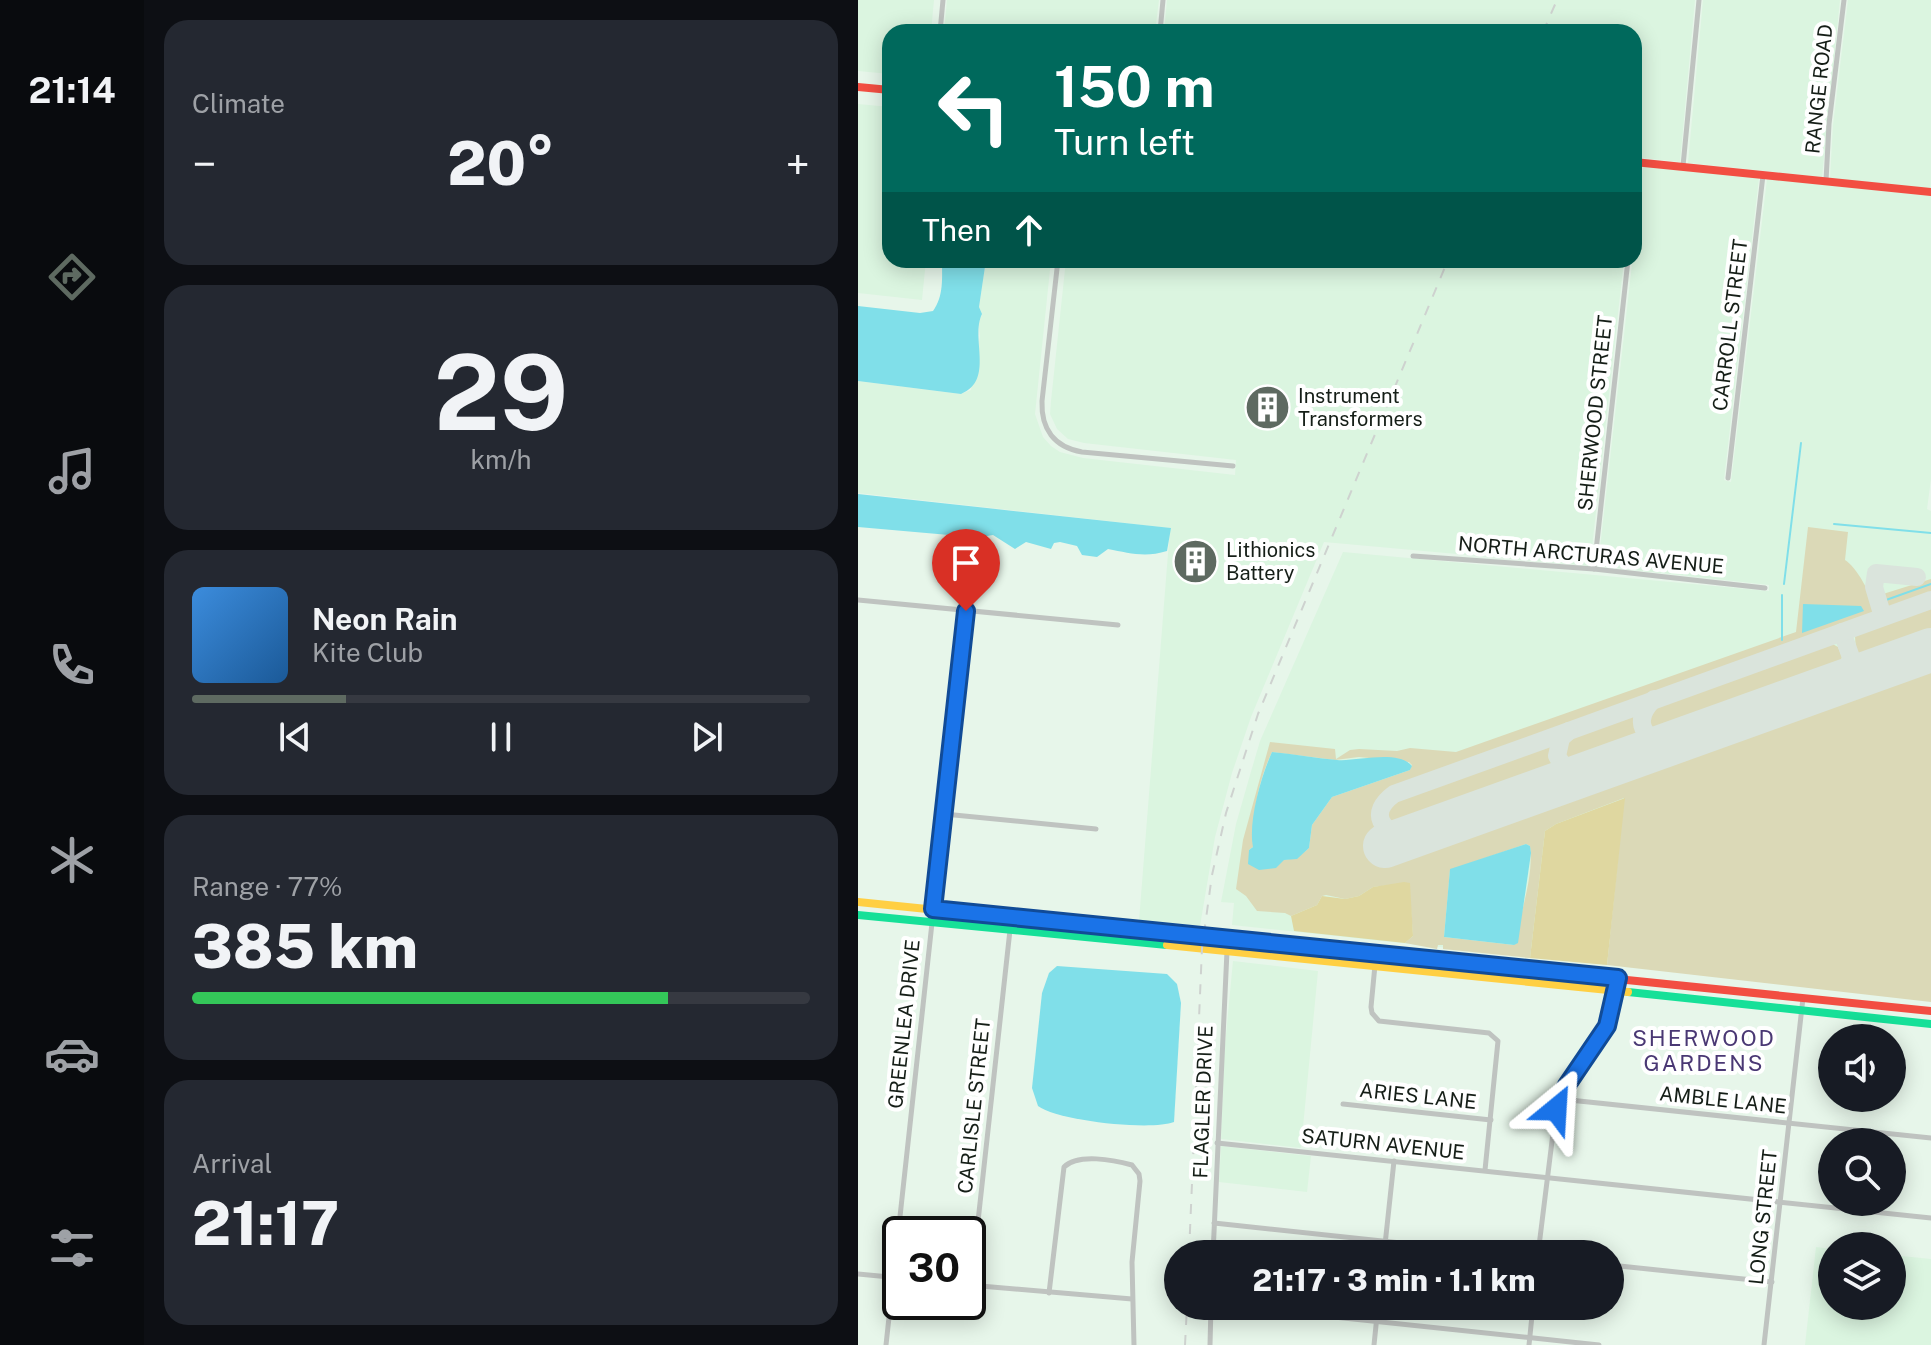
<!DOCTYPE html>
<html lang="en">
<head>
<meta charset="utf-8">
<style>
  body { margin:0; font-family:"Public Sans",sans-serif; background:#242831; color:#f1f3f6; height:100vh; display:flex; flex-direction:column; font-size:30px; white-space:nowrap }
  * { box-sizing:border-box; margin:0 }
  p { font-size:26px; color:#9ea1a6 }
  .icon { flex:none; width:44px; height:44px; fill:none; stroke:currentColor; stroke-width:2; stroke-linecap:round; stroke-linejoin:round }
  .map { position:relative; flex:1; overflow:hidden }
  .panel { display:flex; flex-direction:column; gap:20px; padding:20px; background:#0d0f14; width:714px }
  .panel>* { flex:none }
  .guide { position:absolute; left:24px; top:24px; width:760px; height:244px; border-radius:24px; box-shadow:0 4px 20px #0003; background:#00695c; color:#fff; overflow:hidden }
  .tools { position:absolute; left:960px; top:1024px; display:grid; gap:16px }
  .tools a { display:grid; place-items:center; width:88px; height:88px; border-radius:50%; background:#171b24; box-shadow:0 4px 20px #0003; font-size:40px }
  .speed { position:absolute; left:24px; top:1216px; display:flex; gap:16px; font-size:40px; font-weight:700; text-align:center }
  .speed>* { display:grid; place-content:center; width:104px; height:104px; border-radius:50%; background:#171b24; box-shadow:0 4px 20px #0003; line-height:1 }
  .speed .limit { border:4px solid #111; border-radius:12px; background:#fff; color:#111 }
  .pin { position:absolute; display:grid; place-items:center; width:68px; height:68px; color:#fff; margin:-82px -34px; border-radius:50% 50% 50% 0; rotate:-45deg; box-shadow:0 0 8px #0007 }
  .pin .icon { rotate:45deg }
  .me { position:absolute; width:88px; margin:-44px; rotate:27deg; stroke-linejoin:round; filter:drop-shadow(0 0 6px #0008) }
  .turn { display:flex; align-items:center; gap:28px; height:168px; padding:0 40px; font-size:36px }
  .turn .icon { width:104px; height:104px; stroke-width:2.5 }
  .turn b { display:block; font-size:56px; line-height:68px }
  .then { display:flex; align-items:center; height:76px; padding:0 40px; background:#0003; gap:16px; font-size:30px }
  .big { font-size:60px; font-weight:800; line-height:1.1 }
  .panel .tile { flex:1; display:flex; flex-direction:column; justify-content:center; gap:12px; min-width:0; padding:0 28px; border-radius:24px; background:#242831 }
  .panel .dial { align-items:center; gap:0 }
  .dial b { font-size:104px; line-height:1 }
  .song { display:flex; align-items:center; gap:24px }
  .cover { width:96px; height:96px; border-radius:12px; background:linear-gradient(135deg,hsl(210 70% 55%),hsl(210 70% 35%)) }
  .played { height:8px; border-radius:4px; background:linear-gradient(90deg,#5e6a61 25%,#363941 25%) }
  .keys { display:flex; justify-content:space-around; direction:ltr }
  .heat { display:flex; justify-content:space-between; align-items:center; font-size:44px; direction:ltr }
  .charge { height:12px; border-radius:6px; background:linear-gradient(90deg,#34c759 77%,#363941 0) }
  .trip { position:absolute; left:306px; top:1240px; width:460px; height:80px; border-radius:40px; background:#171b24; box-shadow:0 4px 20px #0003; font-weight:800; line-height:80px; text-align:center }
  main { display:flex; flex:1; min-height:0 }
  .menu { display:flex; flex-direction:column; width:144px; justify-content:space-around; align-items:center; background:#090b0e; color:#9ea1a6 }
  .menu .icon { width:56px; height:56px }
  .menu .selected { color:#5e6a61 }
  .menu b { font-size:36px; color:#f1f3f6 }
  .map>svg:first-child { display:block }
  .built { fill:#dbf5e0 }
  .green { fill:#dbd9b7; fill-rule:evenodd }
  .forest { fill:#dfd7a0 }
  .water { fill:#80dfe9 }
  .lines { fill:none; stroke-linecap:round; stroke-linejoin:round }
  .stream { stroke:#80dfe9; stroke-width:2 }
  .taxiway { stroke:#dae4dc; stroke-width:18 }
  .runway { stroke:#dae4dc; stroke-width:44 }
  .street { stroke:#bfc3c0; stroke-width:5 }
  .fast { stroke:#16e098; stroke-width:8 }
  .slow { stroke:#ffcf43; stroke-width:8 }
  .jam { stroke:#f24e42; stroke-width:8 }
  .rail { stroke:#ced2cf; stroke-width:2; stroke-dasharray:10 10; stroke-linecap:butt }
  .route-casing { stroke:#114b97; stroke-width:20 }
  .route { stroke:#1a73e8; stroke-width:14 }
  .labels { text-anchor:middle; dominant-baseline:central; stroke-width:8; stroke-linejoin:round; paint-order:stroke }
  .street-label { font-size:20px; fill:#151e17; stroke:#fff }
  .poi-label { font-size:20px; fill:#151e17; stroke:#fff; text-anchor:start }
  .neighbourhood-label { font-size:22px; letter-spacing:2px; fill:#4a3874; stroke:#fff }
</style>
</head>
<body>
<main>
<nav class="menu">
<b>21:14</b>
<svg class="icon selected" aria-label="directions" viewBox="0 0 24 24"><path d="M12 3l9 9-9 9-9-9zM9 14v-3h6M13 9l2 2-2 2"/></svg>
<svg class="icon" aria-label="music" viewBox="0 0 24 24"><path d="M9 18V5l10-2v13"/><circle cx="6" cy="18" r="3"/><circle cx="16" cy="16" r="3"/></svg>
<svg class="icon" aria-label="phone" viewBox="0 0 24 24"><path d="M5 4h4l2 5-3 2q2 4 5 5l2-3 5 2v4C11 20 4 13 5 4z"/></svg>
<svg class="icon" aria-label="climate" viewBox="0 0 24 24"><path d="M12 3v18M4 7l16 10M4 17L20 7"/></svg>
<svg class="icon" aria-label="car" viewBox="0 0 24 24"><path d="M5 17H2v-5l4-1 3-4h7l3 4 3 1v5h-3M9 17h6M6 11h13"/><circle cx="7" cy="17" r="2"/><circle cx="17" cy="17" r="2"/></svg>
<svg class="icon" aria-label="filters" viewBox="0 0 24 24"><path d="M4 7h16M4 17h16"/><circle cx="9" cy="7" r="2"/><circle cx="15" cy="17" r="2"/></svg>
</nav>
<section class="panel">
<div class="tile"><p>Climate</p>
<div class="heat"><a>−</a><b class="big">20°</b><a>+</a></div>
</div>
<div class="tile dial"><b>29</b><p>km/h</p></div>
<div class="tile">
<div class="song"><i class="cover"></i><div><b>Neon Rain</b><p>Kite Club</p></div></div>
<div class="played"></div>
<div class="keys"><svg class="icon" aria-label="previous" viewBox="0 0 24 24"><path d="M18 5L8 12l10 7zM5 5v14"/></svg><svg class="icon" aria-label="pause" viewBox="0 0 24 24"><path d="M8 5v14M16 5v14"/></svg><svg class="icon" aria-label="next" viewBox="0 0 24 24"><path d="M6 5l10 7-10 7zM19 5v14"/></svg></div>
</div>
<div class="tile"><p>Range · 77%</p><b class="big">385 km</b><div class="charge"></div></div>
<div class="tile"><p>Arrival</p><b class="big">21:17</b></div>
</section>
<div class="map">
<svg width="1073" height="1345" viewBox="0 0 1073 1345">
  <rect width="100%" height="100%" fill="#e7f6ea"/>
  <g class="built">
    <polygon points="0,0 76,0 73,32 32,32 32,74 0,71"/>
    <polygon points="89,0 301,0 297,32 86,32"/>
    <polygon points="309,0 837,0 822,162 776,157 776,32 306,32"/>
    <polygon points="845,0 982,0 964,177 830,163"/>
    <polygon points="990,0 1073,0 1073,189 972,178 975,125"/>
    <polygon points="0,104 32,107 32,260 68,260 64,300 0,293"/>
    <polygon points="785,166 901,178 866,480 873,482 909,179 1073,196 1073,479 1069,509 1073,511 1073,696 767,798 749,965 374,925 376,903 363,902 378,824 392,775 402,741 485,552 911,591 911,585 740,566"/>
    <polygon points="128,260 193,260 177,414 185,437 193,446 202,452 225,458 377,475 378,460 226,443 210,439 199,429 192,414 193,401 208,260 766,260 732,566 466,542 393,717 374,773 357,837 342,926 281,921 312,528 0,493 0,381 103,394 113,390 122,336 120,321 124,315 121,307"/>
    <polygon points="375,961 460,971 443,1148 363,1139 366,1056"/>
    <polygon points="363,1146 453,1156 449,1192 361,1182"/>
    <polygon points="958,1247 974,1249 974,1306 1034,1306 1034,1255 1073,1259 1073,1345 947,1345"/>
  </g>
  <g class="green">
    <path d="M950 527 990 532 987 560C1000 568 1020 604 1013 616L531 791C509 809 521 835 531 858L1073 662V1002L749 965 766 798 698 824 687 831 672 958 585 949V945H580L579 949 547 943 555 936 551 883 515 887 501 896 487 899 468 895 464 896 459 905 433 916 427 913 399 911 388 896 378 889 385 840 412 742 477 749 478 759 492 750 501 749 539 751 552 748 598 752 938 632ZM414 752 477 760 501 757 551 762 554 765 552 770 474 797 454 825 451 848C430 868 416 858 391 850L395 847C394 816 400 781 414 752ZM668 844 672 846C676 877 662 915 656 945L586 937 592 870Z"/>
    <polygon points="1073,579 1073,595 1037,608 1027,606 1024,597 1025,594"/>
    <polygon points="1073,605 1073,638 1014,659 1007,658 998,651 997,636 1001,631"/>
    <path d="M971 642 980 647 984 657 979 671 808 733C795 731 789 725 790 712L797 704Z"/>
    <path d="M778 711 776 724 781 742 718 765C711 763 707 761 705 753 702 731 760 718 778 711Z"/>
    <polygon points="693,742 692,760 697,773 540,829 534,828 528,822 527,811 536,799"/>
  </g>
  <g class="forest">
    <polygon points="767,798 749,965 672,958 687,831 698,824"/>
    <polygon points="546,882 552,883 555,936 547,943 436,931 433,916 459,905 464,896 487,899 501,896 515,887"/>
  </g>
  <g class="water">
    <path d="M84 260H128L121 307 124 314C112 338 137 380 103 394L0 381V306L62 313 75 311C86 296 84 278 84 260Z"/>
    <path d="M0 494 313 528 309 551C287 558 271 553 250 549L239 557 224 555 219 546 202 542 196 543 193 549 168 542 157 549 135 535 123 537 119 545 117 559H111L91 535 0 527Z"/>
    <polygon points="945,604 1003,606 1006,611 944,633"/>
    <path d="M414 752C435 754 457 758 479 760 498 762 539 749 554 766L552 770 474 797 454 825 451 848 439 859 426 860 418 868 401 870 390 864 391 850 395 847C390 822 403 776 414 752Z"/>
    <polygon points="668,844 672,846 673,853 660,943 656,945 586,937 592,869"/>
    <path d="M199 966 309 974 319 984 323 1003 316 1122C293 1131 200 1121 180 1106L174 1088 184 993 191 973Z"/>
  </g>
  <g class="lines">
    <g class="stream">
      <polyline points="976,524 1073,533"/>
      <polyline points="926,584 943,443"/>
      <polyline points="924,595 924,640"/>
      <polyline points="1028,600 1073,584"/>
    </g>
    <g class="taxiway">
      <polyline points="1025,617 1016,587 1018,573 1059,577"/>
      <polyline points="984,632 1000,677"/>
      <path d="M796 699C774 721 784 740 812 743"/>
      <polyline points="724,775 708,770 699,756 703,738 711,731 1073,600"/>
      <path d="M551 837C523 833 510 813 536 794L711 731"/>
    </g>
    <polyline class="runway" points="527,846 1073,650"/>
    <g class="street">
      <polyline points="82,32 85,0"/>
      <polyline points="302,32 305,0"/>
      <polyline points="825,166 841,0"/>
      <polyline points="968,181 971,124 986,0"/>
      <polyline points="776,208 781,162"/>
      <path d="M200 260 184 401C183 429 196 447 224 452L375 466"/>
      <polyline points="870,478 905,175"/>
      <polyline points="555,556 736,569 907,588"/>
      <polyline points="736,569 770,260"/>
      <polyline points="0,600 260,625"/>
      <polyline points="86,814 238,829"/>
      <polyline points="517,965 513,1007 514,1013 521,1021 631,1033 640,1041 627,1170"/>
      <polyline points="702,1099 1073,1138"/>
      <polyline points="485,1104 633,1120"/>
      <polyline points="359,1143 1073,1218"/>
      <polyline points="356,1223 646,1254"/>
      <polyline points="355,1254 369,951"/>
      <polyline points="526,1254 536,1161"/>
      <polyline points="680,1254 698,1109 709,1085 749,1026 757,1001 760,978"/>
      <polyline points="752,1265 914,1282"/>
      <polyline points="0,1274 42,1278"/>
      <polyline points="111,1285 274,1299"/>
      <polyline points="113,1285 152,930"/>
      <path d="M191 1293 206 1167C220 1153 256 1160 274 1165L281 1174 282 1181 274 1262 276 1345"/>
      <polyline points="371,1306 741,1345"/>
      <polyline points="28,1345 108,611"/>
      <polyline points="352,1345 353,1306"/>
      <polyline points="516,1345 520,1306"/>
      <polyline points="671,1345 675,1306"/>
      <polyline points="906,1345 945,998"/>
    </g>
    <g class="fast">
      <polyline points="0,915 309,945"/>
      <polyline points="770,992 1073,1024"/>
    </g>
    <g class="slow">
      <polyline points="0,902 455,948"/>
      <polyline points="309,945 770,992"/>
    </g>
    <g class="jam">
      <polyline points="0,87 32,90"/>
      <polyline points="776,162 1073,192"/>
      <polyline points="455,948 1073,1011"/>
    </g>
    <g class="rail">
      <polyline points="685,32 699,0"/>
      <polyline points="331,1254 344,948 354,875 368,813 400,714 590,260"/>
      <polyline points="327,1345 329,1306"/>
    </g>
  </g>
  <g class="lines">
    <defs>
      <polyline id="route" points="108,611 75,909 760,978 749,1026 709,1085 698,1109"/>
    </defs>
    <use href="#route" class="route-casing"/>
    <use href="#route" class="route"/>
  </g>
  <defs>
    <symbol id="building-disc" viewBox="-11 -11 22 22"><circle r="9.5" fill="#5e6a61" stroke="#fff"/><path d="M-4-6H4V6H1V3H-1V6H-4ZM-2.5-4.3h1.7v1.8h-1.7ZM.8-4.3h1.7v1.8H.8ZM-2.5-1h1.7V.8h-1.7ZM.8-1h1.7V.8H.8Z" fill="#fff"/></symbol>
  </defs>
  <g fill-rule="evenodd">
    <use href="#building-disc" x="384" y="382" width="51" height="51"/>
    <use href="#building-disc" x="312" y="536" width="51" height="51"/>
  </g>
  <g class="labels">
    <g class="street-label">
      <text transform="translate(961 89) rotate(-84)">RANGE ROAD</text>
      <text transform="translate(872 325) rotate(-83)">CARROLL STREET</text>
      <text transform="translate(737 413) rotate(-84)">SHERWOOD STREET</text>
      <text transform="translate(733 555) rotate(5)">NORTH ARCTURAS AVENUE</text>
      <text transform="translate(46 1024) rotate(-84)">GREENLEA DRIVE</text>
      <text transform="translate(560 1096) rotate(6)">ARIES LANE</text>
      <text transform="translate(865 1100) rotate(6)">AMBLE LANE</text>
      <text transform="translate(345 1102) rotate(-88)">FLAGLER DRIVE</text>
      <text transform="translate(116 1106) rotate(-84)">CARLISLE STREET</text>
      <text transform="translate(525 1144) rotate(6)">SATURN AVENUE</text>
      <text transform="translate(905 1217) rotate(-84)">LONG STREET</text>
    </g>
    <g class="poi-label">
      <text x="440" y="396">Instrument<tspan x="440" dy="23">Transformers</tspan></text>
      <text x="368" y="550">Lithionics<tspan x="368" dy="23">Battery</tspan></text>
    </g>
    <g class="neighbourhood-label">
      <text x="846" y="1038">SHERWOOD<tspan x="846" dy="25">GARDENS</tspan></text>
    </g>
  </g>
</svg>
<div class="tools">
<a><svg class="icon" aria-label="sound" viewBox="0 0 24 24"><path d="M4 9h4l5-4v14l-5-4H4zM17 9q2 3 0 6"/></svg></a>
<a><svg class="icon" aria-label="search" viewBox="0 0 24 24"><circle cx="10" cy="10" r="6"/><path d="M15 15l6 6"/></svg></a>
<a><svg class="icon" aria-label="layers" viewBox="0 0 24 24"><path d="M12 4l9 5-9 5-9-5zM3 14l9 5 9-5"/></svg></a>
</div>
<div class="speed"><div class="limit">30</div></div>
<div class="pin" style="left:108px;top:611px;background:#d93025"><svg class="icon" aria-label="arrive" viewBox="0 0 24 24"><path d="M6 21V4h12l-3 4 3 4H6"/></svg></div>
<svg class="me" style="left:698px;top:1109px" viewBox="-20 -20 40 40"><path d="M0-17L14 15 0 8-14 15z" fill="#1a73e8" stroke="#fff" stroke-width="4"/></svg>
<div class="trip">21:17 · 3 min · 1.1 km</div>
<div class="guide">
<div class="turn"><svg class="icon" aria-label="left" viewBox="0 0 24 24"><path d="M17 20v-9H6M10 6l-5 5 5 5"/></svg><div><b>150 m</b>Turn left</div></div>
<div class="then">Then<svg class="icon" aria-label="ahead" viewBox="0 0 24 24"><path d="M12 20V5M6 11l6-6 6 6"/></svg></div>
</div>
</div>
</main>
</body>
</html>
